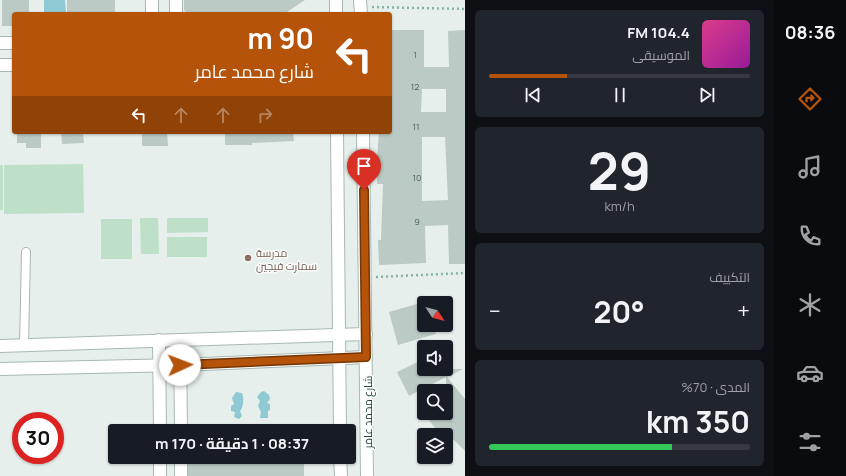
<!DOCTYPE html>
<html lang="ar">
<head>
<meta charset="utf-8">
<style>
  body { margin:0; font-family:Manrope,Cairo,sans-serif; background:#20242c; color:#f1f3f6; direction:rtl; height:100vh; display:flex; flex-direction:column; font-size:15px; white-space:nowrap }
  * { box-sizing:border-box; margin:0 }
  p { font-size:13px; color:#9ea1a6 }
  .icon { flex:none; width:22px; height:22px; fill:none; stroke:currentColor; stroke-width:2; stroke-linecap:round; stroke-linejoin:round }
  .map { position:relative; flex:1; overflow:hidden; direction:ltr }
  .details { display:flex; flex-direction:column; gap:10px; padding:10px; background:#0d0f14; width:309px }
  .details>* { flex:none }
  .top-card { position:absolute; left:12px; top:12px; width:380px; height:122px; border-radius:4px; box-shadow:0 1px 3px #0004; direction:rtl; background:#b45309; color:#fff; overflow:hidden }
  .needle { width:26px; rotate:126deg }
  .tools { position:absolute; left:417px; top:296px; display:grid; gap:8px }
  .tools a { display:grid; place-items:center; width:36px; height:36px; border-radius:4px; background:#171b24; box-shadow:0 1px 3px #0004; font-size:20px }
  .speed { position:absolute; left:12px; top:412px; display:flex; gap:8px; font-size:20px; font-weight:700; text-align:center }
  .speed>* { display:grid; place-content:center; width:52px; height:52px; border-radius:50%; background:#171b24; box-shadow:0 1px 3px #0004; line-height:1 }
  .speed .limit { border:6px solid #d22; background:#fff; color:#111 }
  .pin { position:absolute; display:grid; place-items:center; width:34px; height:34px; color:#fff; margin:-41px -17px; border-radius:50% 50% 50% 0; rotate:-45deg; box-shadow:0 0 4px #0007 }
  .pin .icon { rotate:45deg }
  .me { position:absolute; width:44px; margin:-22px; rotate:88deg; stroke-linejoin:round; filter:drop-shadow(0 0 3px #0008) }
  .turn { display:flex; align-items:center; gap:14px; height:84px; padding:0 12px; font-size:18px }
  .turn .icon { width:52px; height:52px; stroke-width:2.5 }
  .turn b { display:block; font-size:28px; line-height:34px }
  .lanes { display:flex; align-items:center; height:38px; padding:0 12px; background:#0003; justify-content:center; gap:20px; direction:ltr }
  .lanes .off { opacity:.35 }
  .big { font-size:30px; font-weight:700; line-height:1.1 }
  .details .tile { flex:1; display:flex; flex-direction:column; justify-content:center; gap:6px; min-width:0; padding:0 14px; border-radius:6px; background:#20242c }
  .details .dial { align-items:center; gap:0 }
  .dial b { font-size:52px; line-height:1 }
  .song { display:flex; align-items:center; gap:12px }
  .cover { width:48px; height:48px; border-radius:6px; background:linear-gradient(135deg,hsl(330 70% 55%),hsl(300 70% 35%)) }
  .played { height:4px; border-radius:2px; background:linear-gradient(90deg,#b45309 30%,#363941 30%) }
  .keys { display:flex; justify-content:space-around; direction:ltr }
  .heat { display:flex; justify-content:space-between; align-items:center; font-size:22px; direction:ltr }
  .charge { height:6px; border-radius:3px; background:linear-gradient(90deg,#34c759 70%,#363941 0) }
  .trip { position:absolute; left:108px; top:424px; width:248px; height:40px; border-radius:4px; background:#171b24; box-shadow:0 1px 3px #0004; font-weight:700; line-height:40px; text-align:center; direction:rtl }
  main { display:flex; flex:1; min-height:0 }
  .menu { display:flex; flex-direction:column; width:72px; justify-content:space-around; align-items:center; background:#090b0e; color:#9ea1a6 }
  .menu .icon { width:28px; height:28px }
  .menu .on { color:#b45309 }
  .menu b { font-size:18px; color:#f1f3f6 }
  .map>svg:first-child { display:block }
  .green { fill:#bfe0c8 }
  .water { fill:#8ec9d4 }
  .building { fill:#bbcac4; fill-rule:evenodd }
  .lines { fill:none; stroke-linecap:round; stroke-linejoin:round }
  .service-casing { stroke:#a8b8b2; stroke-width:10 }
  .minor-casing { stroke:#a8b8b2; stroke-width:14 }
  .path { stroke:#86b3a5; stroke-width:2.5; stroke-dasharray:2 3; stroke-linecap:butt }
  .service { stroke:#fff; stroke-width:8 }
  .minor { stroke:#fff; stroke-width:12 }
  .route-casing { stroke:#753606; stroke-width:10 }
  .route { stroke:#b45309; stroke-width:7 }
  .education-dot { fill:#8d6e63; stroke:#f7fbf9; stroke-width:1.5 }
  .labels { text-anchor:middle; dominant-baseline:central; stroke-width:3; stroke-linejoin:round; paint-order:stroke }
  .number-label { font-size:9px; fill:#4a645c }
  .education-label { font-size:11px; fill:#785e54; stroke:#f7fbf9; text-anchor:start }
  .street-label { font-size:11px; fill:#24423a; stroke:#f7fbf9 }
</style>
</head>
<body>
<main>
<nav class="menu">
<b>08:36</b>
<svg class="icon on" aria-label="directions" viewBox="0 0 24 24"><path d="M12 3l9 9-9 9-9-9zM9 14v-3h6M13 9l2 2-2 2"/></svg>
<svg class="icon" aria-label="music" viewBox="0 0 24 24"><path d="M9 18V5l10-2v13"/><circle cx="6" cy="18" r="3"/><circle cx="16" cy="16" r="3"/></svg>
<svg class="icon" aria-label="phone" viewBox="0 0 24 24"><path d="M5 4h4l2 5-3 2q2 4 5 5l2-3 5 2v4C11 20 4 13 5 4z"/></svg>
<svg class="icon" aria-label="climate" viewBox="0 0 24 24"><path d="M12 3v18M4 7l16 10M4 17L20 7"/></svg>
<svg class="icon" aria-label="car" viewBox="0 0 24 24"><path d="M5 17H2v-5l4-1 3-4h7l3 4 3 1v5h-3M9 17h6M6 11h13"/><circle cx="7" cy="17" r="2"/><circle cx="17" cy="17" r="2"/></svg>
<svg class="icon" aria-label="filters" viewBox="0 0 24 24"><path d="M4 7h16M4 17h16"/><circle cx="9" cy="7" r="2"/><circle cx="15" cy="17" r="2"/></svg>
</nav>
<section class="details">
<div class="tile">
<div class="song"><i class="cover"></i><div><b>104.4 FM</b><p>الموسيقى</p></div></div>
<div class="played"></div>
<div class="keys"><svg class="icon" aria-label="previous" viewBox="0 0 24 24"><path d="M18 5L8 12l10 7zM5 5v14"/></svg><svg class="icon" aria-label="pause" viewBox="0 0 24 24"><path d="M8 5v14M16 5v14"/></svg><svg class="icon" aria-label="next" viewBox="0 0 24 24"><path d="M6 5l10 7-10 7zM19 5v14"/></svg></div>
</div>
<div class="tile dial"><b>29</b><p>km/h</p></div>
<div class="tile"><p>التكييف</p>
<div class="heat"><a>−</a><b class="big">20°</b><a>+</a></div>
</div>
<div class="tile"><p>المدى · 70%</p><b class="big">350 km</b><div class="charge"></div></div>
</section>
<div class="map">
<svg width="465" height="476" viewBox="0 0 465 476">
  <rect width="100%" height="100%" fill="#e6efeb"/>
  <g class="green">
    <polygon points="83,164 84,213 4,214 4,165"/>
    <rect x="0" y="165" width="3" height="45"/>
    <polygon points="140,218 158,218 159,254 141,254"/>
    <polygon points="167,218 208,218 208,232 167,233"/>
    <rect x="101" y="219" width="31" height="40"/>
    <rect x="167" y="237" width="40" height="20"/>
  </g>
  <g class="water">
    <polygon points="44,0 65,0 66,14 44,14"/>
    <polygon points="264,391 269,395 270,399 267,403 270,404 270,410 268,411 268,418 260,418 261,412 258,406 260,401 257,397 261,392"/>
    <path d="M236 392 242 393C244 397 244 407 240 411L242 416 239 419 234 417 235 412 231 411V406L234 404 232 398Z"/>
  </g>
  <g class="building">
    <polygon points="2,0 29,0 29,14 14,14 14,26 2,26"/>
    <rect x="67" y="0" width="48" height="14"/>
    <polygon points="184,0 305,0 284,14 187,14 184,10"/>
    <path d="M390 30H424V67H449L448 31 465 30V264H449L448 225 425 226 426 263 379 265 378 240H381L383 184H377V159L379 132H390ZM422 89H446V112H421ZM422 137H445L448 200 422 201Z"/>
    <polygon points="17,132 41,132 41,148 26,148 26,143 17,143"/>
    <polygon points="61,132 83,132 84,143 62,144"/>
    <polygon points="142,132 167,132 168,146 142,146"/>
    <polygon points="225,132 293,132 294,141 252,143 252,145 225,145"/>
    <polygon points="424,302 424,325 433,325 436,334 398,345 389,312"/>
    <polygon points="424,359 424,369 463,369 447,377 465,399 465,451 449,435 441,435 423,413 446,413 446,377 409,396 397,372"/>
    <rect x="188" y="457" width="116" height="19"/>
  </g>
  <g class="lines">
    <defs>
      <polyline id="service" points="24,346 26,252"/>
      <g id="minor">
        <polyline points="152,0 152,14"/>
        <polyline points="176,0 176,14"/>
        <polyline points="336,0 336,14"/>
        <polyline points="360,0 361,14"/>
        <polyline points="0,43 14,43"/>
        <polyline points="0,65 14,65"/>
        <polyline points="337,132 340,431"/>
        <polyline points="363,132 367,476"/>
        <polyline points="159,340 160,431"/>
        <polyline points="180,340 181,431"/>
        <polyline points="0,346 366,334"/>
        <polyline points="0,369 180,365 366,357"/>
        <polyline points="160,457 160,476"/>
        <polyline points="181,457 181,476"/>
        <polyline points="340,457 341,476"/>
      </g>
    </defs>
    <use href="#service" class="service-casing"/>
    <use href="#minor" class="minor-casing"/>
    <g class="path">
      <polyline points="372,7 465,9"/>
      <polyline points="376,277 465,273"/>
    </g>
    <use href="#service" class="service"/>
    <use href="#minor" class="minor"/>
  </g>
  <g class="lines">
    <defs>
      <polyline id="route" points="180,365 366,357 364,190"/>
    </defs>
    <use href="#route" class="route-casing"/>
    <use href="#route" class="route"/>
  </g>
  <circle class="education-dot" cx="248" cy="258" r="4"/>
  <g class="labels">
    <g class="number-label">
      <text x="415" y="54">1</text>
      <text x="415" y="86">12</text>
      <text x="416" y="126">11</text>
      <text x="417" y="177">10</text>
      <text x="417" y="221">9</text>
    </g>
    <g class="education-label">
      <text x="256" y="252">مدرسة<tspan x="256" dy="13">سمارت فيجين</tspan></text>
    </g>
    <g class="street-label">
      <text transform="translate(367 412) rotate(-90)">شارع محمد عامر</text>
    </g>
  </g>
</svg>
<div class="tools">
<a><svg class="needle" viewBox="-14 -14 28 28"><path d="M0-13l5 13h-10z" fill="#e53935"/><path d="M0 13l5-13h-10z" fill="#9ea1a6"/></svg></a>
<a><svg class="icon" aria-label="sound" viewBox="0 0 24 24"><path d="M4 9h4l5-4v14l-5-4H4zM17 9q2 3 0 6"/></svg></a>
<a><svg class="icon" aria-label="search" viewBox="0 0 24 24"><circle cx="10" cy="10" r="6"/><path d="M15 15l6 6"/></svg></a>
<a><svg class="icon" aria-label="layers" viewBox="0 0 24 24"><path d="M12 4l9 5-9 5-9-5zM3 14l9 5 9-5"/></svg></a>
</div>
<div class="speed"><div class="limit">30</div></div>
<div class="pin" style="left:364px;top:190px;background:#d93025"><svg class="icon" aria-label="arrive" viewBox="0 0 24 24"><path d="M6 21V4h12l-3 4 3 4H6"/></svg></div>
<svg class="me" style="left:180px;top:365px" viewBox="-20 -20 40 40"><circle r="19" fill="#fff"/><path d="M0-13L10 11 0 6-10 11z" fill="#b45309"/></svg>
<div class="trip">08:37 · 1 دقيقة · 170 m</div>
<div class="top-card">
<div class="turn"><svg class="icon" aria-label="left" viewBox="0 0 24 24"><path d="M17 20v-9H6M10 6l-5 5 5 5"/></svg><div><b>90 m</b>شارع محمد عامر</div></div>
<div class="lanes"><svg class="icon" aria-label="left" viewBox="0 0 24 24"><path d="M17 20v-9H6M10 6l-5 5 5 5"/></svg><svg class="icon off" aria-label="ahead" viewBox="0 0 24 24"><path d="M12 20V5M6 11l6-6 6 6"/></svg><svg class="icon off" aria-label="ahead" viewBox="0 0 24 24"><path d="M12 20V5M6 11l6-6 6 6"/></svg><svg class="icon off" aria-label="right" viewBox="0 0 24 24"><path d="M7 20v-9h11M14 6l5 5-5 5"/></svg></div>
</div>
</div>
</main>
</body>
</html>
